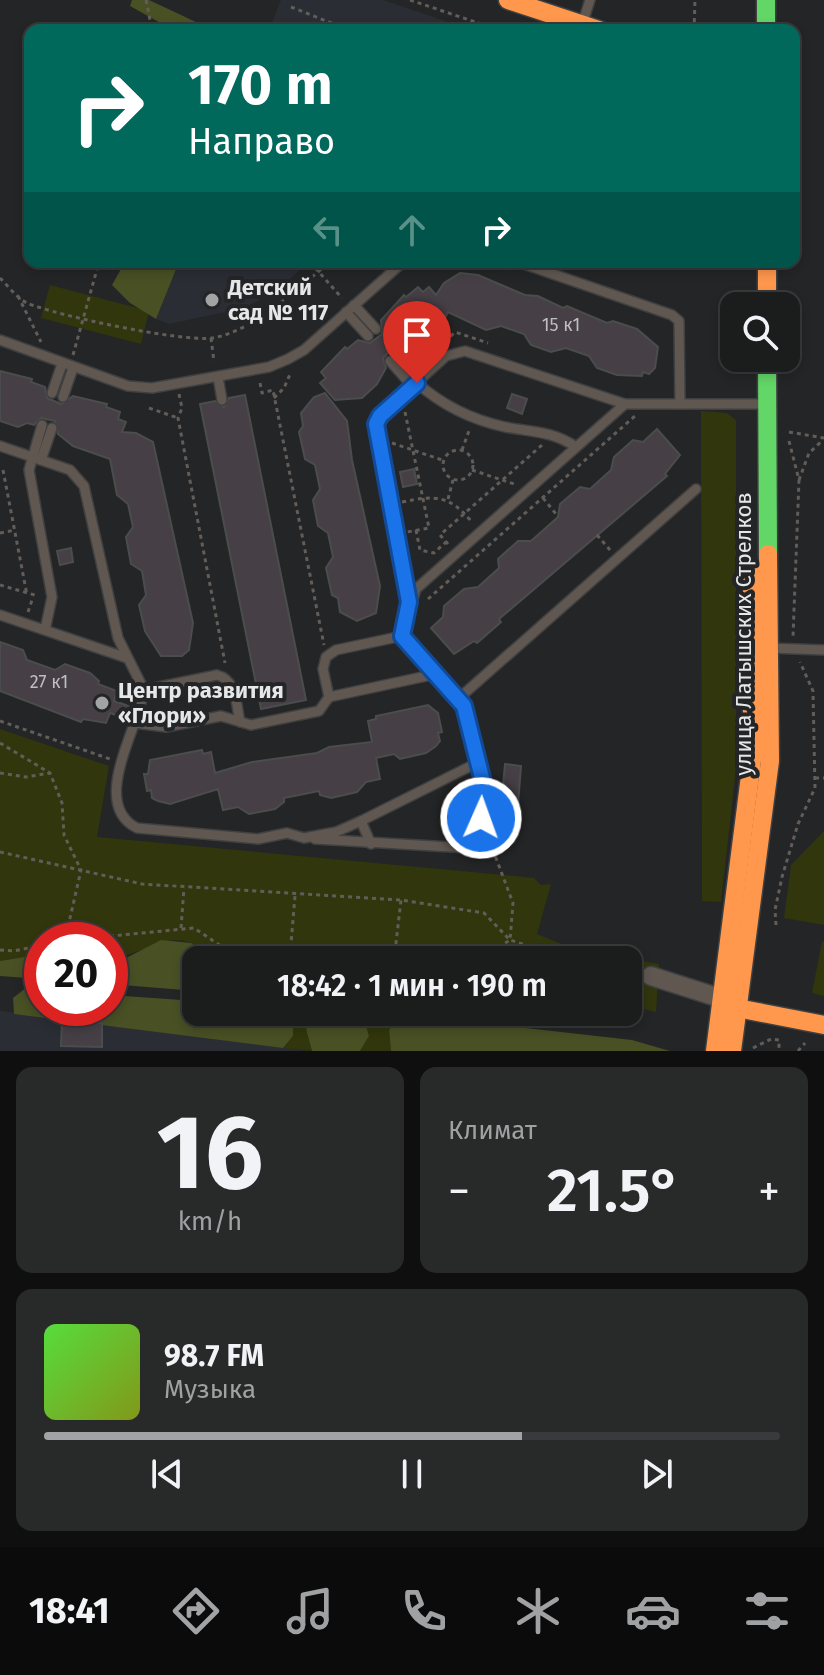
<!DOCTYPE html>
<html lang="ru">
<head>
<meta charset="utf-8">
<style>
  body { margin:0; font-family:"Fira Sans",sans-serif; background:#282929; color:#f1f3f6; height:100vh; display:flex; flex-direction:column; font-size:30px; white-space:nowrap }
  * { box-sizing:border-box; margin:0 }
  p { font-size:26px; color:#a0a1a3 }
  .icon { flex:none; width:44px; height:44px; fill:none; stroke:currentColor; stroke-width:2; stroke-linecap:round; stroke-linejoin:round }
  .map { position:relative; height:1051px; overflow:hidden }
  .panel { display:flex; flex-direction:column; gap:16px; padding:16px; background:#0f0f0f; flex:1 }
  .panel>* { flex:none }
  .guide { position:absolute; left:24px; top:24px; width:776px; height:244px; border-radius:16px; box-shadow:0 4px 12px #0003,0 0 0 2px #393a3b; background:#00695c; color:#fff; overflow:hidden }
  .buttons { position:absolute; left:720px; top:292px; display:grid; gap:16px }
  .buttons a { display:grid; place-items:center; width:80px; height:80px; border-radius:16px; background:#1b1c1c; box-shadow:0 4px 12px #0003,0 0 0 2px #393a3b; font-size:40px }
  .speed { position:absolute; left:24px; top:922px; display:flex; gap:16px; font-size:40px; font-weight:700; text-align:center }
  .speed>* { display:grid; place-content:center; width:104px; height:104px; border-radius:50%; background:#1b1c1c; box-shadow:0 4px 12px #0003,0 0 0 2px #393a3b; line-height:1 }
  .speed .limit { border:12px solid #d22; background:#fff; color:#111 }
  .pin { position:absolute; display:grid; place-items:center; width:68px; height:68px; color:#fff; margin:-82px -34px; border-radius:50% 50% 50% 0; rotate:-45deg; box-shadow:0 0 8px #0007 }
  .pin .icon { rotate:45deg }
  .me { position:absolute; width:88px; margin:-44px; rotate:2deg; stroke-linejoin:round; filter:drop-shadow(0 0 6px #0008) }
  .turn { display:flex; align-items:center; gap:28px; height:168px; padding:0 32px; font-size:36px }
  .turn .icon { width:104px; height:104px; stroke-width:2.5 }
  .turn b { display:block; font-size:56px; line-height:68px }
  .lanes { display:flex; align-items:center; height:76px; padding:0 32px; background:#0003; justify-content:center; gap:40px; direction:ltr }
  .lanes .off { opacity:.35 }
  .big { font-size:60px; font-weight:600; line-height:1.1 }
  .panel .widget { flex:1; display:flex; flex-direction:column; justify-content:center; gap:12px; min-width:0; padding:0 28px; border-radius:16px; background:#282929 }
  .panel .dial { align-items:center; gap:0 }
  .dial b { font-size:104px; line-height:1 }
  .song { display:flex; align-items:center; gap:24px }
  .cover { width:96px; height:96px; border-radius:12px; background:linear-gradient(135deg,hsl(110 70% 55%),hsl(70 70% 35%)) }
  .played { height:8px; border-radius:4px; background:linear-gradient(90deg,#a2a3a4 65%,#393a3b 65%) }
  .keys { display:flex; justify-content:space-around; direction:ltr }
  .heat { display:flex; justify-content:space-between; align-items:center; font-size:44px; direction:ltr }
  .panel .tiles { flex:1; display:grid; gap:16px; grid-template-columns:1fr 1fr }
  .widget:last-child { grid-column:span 2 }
  .trip { position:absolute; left:182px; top:946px; width:460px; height:80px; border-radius:16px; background:#1b1c1c; box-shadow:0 4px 12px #0003,0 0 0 2px #393a3b; font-weight:600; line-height:80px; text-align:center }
  .dock { display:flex; height:128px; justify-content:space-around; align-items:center; background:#0b0b0b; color:#a0a1a3 }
  .dock .icon { width:56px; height:56px }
  .dock .current { color:#a2a3a4 }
  .dock b { font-size:36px; color:#f1f3f6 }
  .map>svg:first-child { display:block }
  .built { fill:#2a2e34 }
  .green { fill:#31360c }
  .forest { fill:#495024 }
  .building { fill:#464046; stroke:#4b4c4c; stroke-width:2 }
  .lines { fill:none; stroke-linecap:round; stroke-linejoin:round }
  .lane-casing { stroke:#3f4041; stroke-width:12 }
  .street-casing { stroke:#3f4041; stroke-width:21 }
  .fast-casing { stroke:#3f4041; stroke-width:21 }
  .slow-casing { stroke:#3f4041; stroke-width:21 }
  .path { stroke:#635d59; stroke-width:3; stroke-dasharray:4 4; stroke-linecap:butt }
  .lane { stroke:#605751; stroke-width:9 }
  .street { stroke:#605751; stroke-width:18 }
  .fast { stroke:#63d668; stroke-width:18 }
  .slow { stroke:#ff974d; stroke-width:18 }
  .route-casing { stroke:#114b97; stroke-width:20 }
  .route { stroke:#1a73e8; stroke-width:14 }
  .poi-dot { fill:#a2a3a4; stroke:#232527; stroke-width:3 }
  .labels { text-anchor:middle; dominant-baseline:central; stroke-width:8; stroke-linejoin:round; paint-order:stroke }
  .number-label { font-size:18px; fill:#bebdc0 }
  .poi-label { font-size:22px; font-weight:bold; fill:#e6e7e8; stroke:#232527; text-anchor:start }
  .street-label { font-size:22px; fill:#e6e7e8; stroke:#232527 }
</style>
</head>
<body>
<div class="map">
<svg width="824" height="1051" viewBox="0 0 824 1051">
  <rect width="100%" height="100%" fill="#242526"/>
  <g class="built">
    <polygon points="281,0 383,0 472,30 269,30"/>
    <polygon points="179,262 309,262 275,292 244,308 169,324 156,319"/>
    <polygon points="0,1011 103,1023 307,1051 0,1051"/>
  </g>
  <g class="green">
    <polygon points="50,285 149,311 141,344 41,318"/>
    <polygon points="701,411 727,413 736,420 736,769 721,902 702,901"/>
    <path d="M0 729 109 766 97 837 515 876 534 878 541 885 551 884 537 934 574 949 659 964 656 1012 628 1005V960H220C211 955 201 946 191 943 160 932 139 959 110 957V940H42V954L0 961Z"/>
    <polygon points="824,831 824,925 784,918 791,865"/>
    <polygon points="822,941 824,942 824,996 812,993"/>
    <polygon points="280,1012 315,1012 306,1029 312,1051 283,1048 293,1036 293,1021"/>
    <polygon points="362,1012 402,1014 389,1030 391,1051 360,1051 369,1036"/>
  </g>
  <g class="forest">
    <polygon points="132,0 149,0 213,30 173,30 130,6"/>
    <polygon points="125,262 179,262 156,319 130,303 112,285"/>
    <polygon points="161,940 191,943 220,960 196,960 196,991 110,984 110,957 126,958"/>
    <polygon points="42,954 42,979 0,976 0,961"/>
    <polygon points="27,987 42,988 42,1008 110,1008 110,995 196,1001 196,1012 280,1012 293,1021 293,1036 283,1048 14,1014 13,998"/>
    <polygon points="315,1012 362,1012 369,1036 360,1051 312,1051 306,1029"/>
    <polygon points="402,1014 632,1040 670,1051 391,1051 389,1030"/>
  </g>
  <g class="building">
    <polygon points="460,273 478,275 525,295 538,296 563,308 567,306 607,323 613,321 637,329 658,347 655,368 649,374 643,372 642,376 617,375 597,368 589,356 566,348 551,352 531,345 524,334 501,326 486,330 448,312 439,330 423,344 412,345 406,351 400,346 393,348 383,358 386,368 377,384 362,398 335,400 320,383 326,378 321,372 345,347 347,349 358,340 370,343 382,334 381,320 404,295 406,297 418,287 423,292 429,287 436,295 444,283"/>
    <polygon points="0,371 32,379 31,382 45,387 47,398 61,404 73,396 107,404 106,407 120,412 118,419 126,422 122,432 136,433 153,442 193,623 189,650 182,656 161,656 145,631 139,605 146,595 142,571 131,564 126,537 133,527 128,504 117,495 110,459 73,446 58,434 55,421 41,418 34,425 27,423 18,427 0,421"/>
    <polygon points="325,393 347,421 352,460 380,586 376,613 357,621 340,612 338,598 332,595 326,568 333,557 328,533 318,526 313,500 320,489 315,465 305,459 299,432 303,426 301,413 314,397"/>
    <polygon points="512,394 527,399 522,414 507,408"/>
    <polygon points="245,395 306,700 261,709 200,404 215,401 224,407 229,398"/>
    <polygon points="657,429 680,455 665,474 667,476 499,619 501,622 477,643 474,641 454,654 431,628 443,617 444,606 464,589 478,587 499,568 498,559 518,541 531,541 558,517 560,504 580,487 590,489 611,470 614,457 633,440 643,442"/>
    <polygon points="414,469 417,484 403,487 400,472"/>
    <polygon points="71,548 73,562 60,565 57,551"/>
    <polygon points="0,642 23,650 27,660 55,670 65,664 90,673 99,681 98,684 117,691 114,701 132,707 128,719 110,713 106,723 83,719 81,722 0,691"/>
    <polygon points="428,705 438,713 442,732 438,733 440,741 436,746 426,753 400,759 394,754 376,758 380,779 366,782 357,792 331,798 320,795 319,791 284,798 284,802 275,809 249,814 238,807 223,810 218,789 170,804 158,801 152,798 151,790 147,791 144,774 148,774 150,760 202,750 203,754 211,752 215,773 252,762 317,753 329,747 372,742 368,721 376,719 376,716"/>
    <polygon points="505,764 521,766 517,818 500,817"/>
    <polygon points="62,1022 102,1023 102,1047 61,1046"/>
  </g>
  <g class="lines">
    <defs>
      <g id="lane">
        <polyline points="583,22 590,0"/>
        <polyline points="518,262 672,315 679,321 680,404"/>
        <polyline points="354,305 376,329"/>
        <polyline points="346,312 368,336"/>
        <polyline points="0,340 128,386 152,388 269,367 288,359 304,350 403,262"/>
        <polyline points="398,353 421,379"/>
        <polyline points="390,361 413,387"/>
        <polyline points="218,377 222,400"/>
        <path d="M417 383C442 405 473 420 505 427 531 432 553 431 576 447"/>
        <polyline points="52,393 62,364"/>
        <polyline points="63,397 73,368"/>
        <polyline points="42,425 29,470 52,597 45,630"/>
        <path d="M0 446 70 470 84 486 118 638 144 690C139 728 89 804 137 828L258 839 287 833 304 838 336 832 361 821 477 763 464 706 402 636"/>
        <polyline points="41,460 52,428"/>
        <polyline points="409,602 376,424 380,416 446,356 465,351 625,404 766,404"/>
        <polyline points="0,615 127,658"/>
        <polyline points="769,648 824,650"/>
        <path d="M144 690 217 675C237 680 236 704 240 722"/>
        <polyline points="329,697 436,674"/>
        <polyline points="458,699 696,489"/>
        <polyline points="135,723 166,727 221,716 251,725 319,711 329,697 323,669 326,657 336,650 402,636 416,589 625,404"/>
        <polyline points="477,763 484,786 481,818"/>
        <polyline points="361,821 371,844"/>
        <polyline points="315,839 468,848"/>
      </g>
      <polyline id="street" points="651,976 723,999"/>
      <g id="fast">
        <polyline points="766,0 766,30"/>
        <polyline points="767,358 768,554"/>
      </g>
      <g id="slow">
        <polyline points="508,0 599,30"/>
        <polyline points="767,262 767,306"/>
        <polyline points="725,1000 737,1008 824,1025"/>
        <polyline points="715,1051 752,760 752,568"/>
        <polyline points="732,1051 770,761 768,554"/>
      </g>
    </defs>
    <use href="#lane" class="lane-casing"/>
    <use href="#street" class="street-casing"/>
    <use href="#fast" class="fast-casing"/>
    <use href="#slow" class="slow-casing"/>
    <g class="path">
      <polyline points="146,0 152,30"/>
      <polyline points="410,0 499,30"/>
      <polyline points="291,7 349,30"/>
      <polyline points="694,30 695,0"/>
      <polyline points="310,262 342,298"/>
      <polyline points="487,262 506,269"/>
      <path d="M0 278C8 286 17 298 27 303 58 316 181 342 212 338 253 332 299 287 330 262"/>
      <polyline points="18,296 41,342"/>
      <polyline points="211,338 214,362"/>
      <polyline points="445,342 455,332 488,343"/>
      <polyline points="73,355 99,262"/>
      <polyline points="260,383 262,393 273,390 324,645"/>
      <polyline points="179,394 182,408 178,418 225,663"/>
      <polyline points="274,398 284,388 291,372"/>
      <polyline points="149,408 178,418"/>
      <polyline points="405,412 429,528 407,532"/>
      <polyline points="789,432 824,438"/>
      <polyline points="789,441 799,480 793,636"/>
      <polyline points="392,443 442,460"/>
      <polyline points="462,450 470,428"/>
      <circle cx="458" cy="465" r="15"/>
      <polyline points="3,470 27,595"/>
      <polyline points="472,470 514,484"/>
      <polyline points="799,480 809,453 823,440"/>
      <polyline points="543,498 556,514"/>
      <polyline points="448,499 453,480"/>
      <path d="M402 502C436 495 449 495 472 522"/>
      <polyline points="416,530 420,550 434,553 446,542"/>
      <polyline points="0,533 15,530"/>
      <polyline points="597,535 610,550"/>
      <polyline points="448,544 440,535 542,445"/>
      <polyline points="0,585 38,596"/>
      <polyline points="428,599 635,416"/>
      <polyline points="28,612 33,597"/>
      <polyline points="0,721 110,759"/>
      <polyline points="0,743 50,773 62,803 64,835 81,870 65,940"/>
      <polyline points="0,773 26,777 50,773"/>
      <polyline points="815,778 824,778"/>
      <polyline points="0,852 142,884 401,900 484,913 510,940 572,960"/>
      <polyline points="776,925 775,910 782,877 798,824 815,788 813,691 800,662"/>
      <polyline points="181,928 184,888"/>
      <polyline points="70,940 194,928 227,950 397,960"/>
      <polyline points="0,950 14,951 42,945"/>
      <polyline points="290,956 295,896"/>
      <polyline points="394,960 401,900"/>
      <polyline points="478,960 510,940 513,903 485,829"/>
      <polyline points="753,1048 771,1039 779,1040 779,1051"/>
      <polyline points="798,1051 805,1043"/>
    </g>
    <use href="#lane" class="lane"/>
    <use href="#street" class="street"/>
    <use href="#fast" class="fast"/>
    <use href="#slow" class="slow"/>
  </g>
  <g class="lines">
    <defs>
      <polyline id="route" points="417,383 380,416 376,424 409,602 402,636 464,706 484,786 481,818"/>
    </defs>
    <use href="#route" class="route-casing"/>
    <use href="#route" class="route"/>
  </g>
  <g class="poi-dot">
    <circle cx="212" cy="300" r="8"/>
    <circle cx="102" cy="703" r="8"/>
  </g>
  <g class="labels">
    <g class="number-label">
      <text x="561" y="325">15 к1</text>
      <text x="49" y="682">27 к1</text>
    </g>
    <g class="poi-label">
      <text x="228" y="287">Детский<tspan x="228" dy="25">сад № 117</tspan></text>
      <text x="118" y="690">Центр развития<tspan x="118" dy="25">«Глори»</tspan></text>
    </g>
    <g class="street-label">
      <text transform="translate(743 634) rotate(-90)">улица Латышских Стрелков</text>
    </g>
  </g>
</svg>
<div class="buttons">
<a><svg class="icon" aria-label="search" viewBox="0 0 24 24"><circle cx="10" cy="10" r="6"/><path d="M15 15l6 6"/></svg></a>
</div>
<div class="speed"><div class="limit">20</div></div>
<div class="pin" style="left:417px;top:383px;background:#d93025"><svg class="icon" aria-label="arrive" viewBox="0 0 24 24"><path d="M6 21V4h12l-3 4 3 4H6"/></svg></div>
<svg class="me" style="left:481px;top:818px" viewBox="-20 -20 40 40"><circle r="17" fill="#1a73e8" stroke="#fff" stroke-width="3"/><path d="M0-11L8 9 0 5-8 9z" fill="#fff"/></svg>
<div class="trip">18:42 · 1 мин · 190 m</div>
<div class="guide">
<div class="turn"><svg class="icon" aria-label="right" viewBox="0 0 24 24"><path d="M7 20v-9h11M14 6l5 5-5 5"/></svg><div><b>170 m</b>Направо</div></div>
<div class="lanes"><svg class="icon off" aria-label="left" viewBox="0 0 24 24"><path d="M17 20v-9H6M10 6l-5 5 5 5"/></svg><svg class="icon off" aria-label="ahead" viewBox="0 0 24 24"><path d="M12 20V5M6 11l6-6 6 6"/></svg><svg class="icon" aria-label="right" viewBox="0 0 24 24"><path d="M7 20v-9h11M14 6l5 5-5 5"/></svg></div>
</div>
</div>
<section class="panel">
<div class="tiles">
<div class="widget dial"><b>16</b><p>km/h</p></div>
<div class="widget"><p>Климат</p>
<div class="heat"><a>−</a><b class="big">21.5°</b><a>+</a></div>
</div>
<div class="widget">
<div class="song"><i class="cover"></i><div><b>98.7 FM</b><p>Музыка</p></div></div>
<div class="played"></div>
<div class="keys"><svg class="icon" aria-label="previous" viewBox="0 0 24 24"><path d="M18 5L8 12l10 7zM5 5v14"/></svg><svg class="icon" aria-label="pause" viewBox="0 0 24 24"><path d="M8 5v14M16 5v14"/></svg><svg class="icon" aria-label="next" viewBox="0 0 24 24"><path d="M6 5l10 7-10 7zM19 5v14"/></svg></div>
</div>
</div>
</section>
<nav class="dock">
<b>18:41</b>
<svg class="icon current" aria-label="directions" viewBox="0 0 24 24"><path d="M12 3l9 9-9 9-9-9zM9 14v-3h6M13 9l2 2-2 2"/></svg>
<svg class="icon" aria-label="music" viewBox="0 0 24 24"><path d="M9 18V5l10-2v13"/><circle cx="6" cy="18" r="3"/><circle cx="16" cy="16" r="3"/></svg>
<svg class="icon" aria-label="phone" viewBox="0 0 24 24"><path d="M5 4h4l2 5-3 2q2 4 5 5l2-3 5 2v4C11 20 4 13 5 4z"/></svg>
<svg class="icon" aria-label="climate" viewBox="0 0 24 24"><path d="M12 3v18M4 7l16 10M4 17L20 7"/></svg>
<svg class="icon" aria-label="car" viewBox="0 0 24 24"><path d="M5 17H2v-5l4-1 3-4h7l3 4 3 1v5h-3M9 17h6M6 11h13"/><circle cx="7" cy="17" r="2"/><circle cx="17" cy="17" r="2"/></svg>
<svg class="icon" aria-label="filters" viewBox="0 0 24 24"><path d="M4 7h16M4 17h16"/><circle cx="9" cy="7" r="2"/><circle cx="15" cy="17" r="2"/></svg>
</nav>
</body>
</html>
